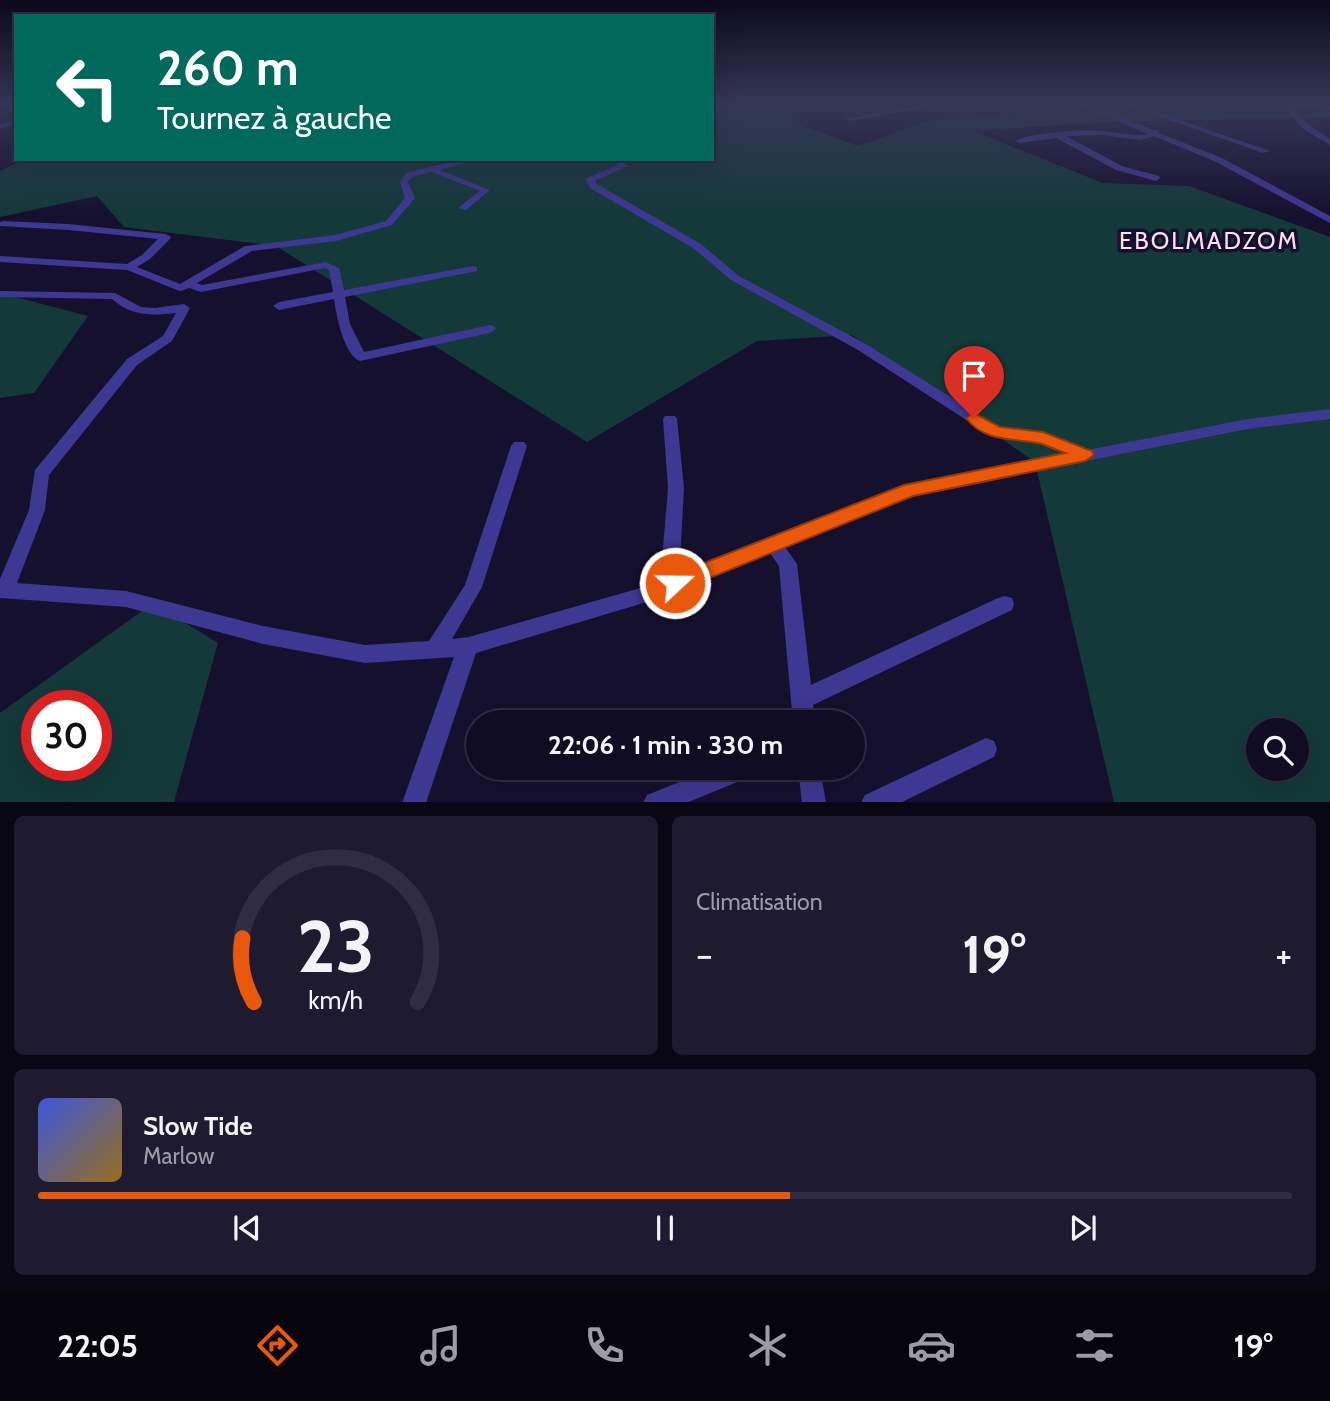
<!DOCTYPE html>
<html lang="fr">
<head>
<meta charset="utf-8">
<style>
  body { margin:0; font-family:Cabin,sans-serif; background:#1e1a30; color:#f1f3f6; height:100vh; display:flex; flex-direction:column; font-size:26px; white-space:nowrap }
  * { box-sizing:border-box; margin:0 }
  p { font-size:23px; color:#9c9ba6 }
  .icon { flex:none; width:38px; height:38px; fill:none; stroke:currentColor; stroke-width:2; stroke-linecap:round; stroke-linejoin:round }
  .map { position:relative; height:802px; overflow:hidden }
  .sheet { display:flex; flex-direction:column; gap:14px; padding:14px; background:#090713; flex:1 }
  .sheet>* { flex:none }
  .top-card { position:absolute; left:14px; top:14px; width:700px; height:147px; border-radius:0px; box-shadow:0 7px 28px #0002,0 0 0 2px #302c41; background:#00695c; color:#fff; overflow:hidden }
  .tools { position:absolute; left:1246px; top:718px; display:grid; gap:14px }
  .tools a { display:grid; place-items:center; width:63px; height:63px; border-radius:50%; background:#100c23; box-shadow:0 7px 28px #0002,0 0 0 2px #302c41; font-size:35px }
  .speed { position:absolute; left:21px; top:690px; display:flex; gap:14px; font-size:35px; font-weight:700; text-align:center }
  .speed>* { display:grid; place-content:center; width:91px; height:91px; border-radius:50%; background:#100c23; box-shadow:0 7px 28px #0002,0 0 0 2px #302c41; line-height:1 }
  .speed .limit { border:10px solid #d22; background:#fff; color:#111 }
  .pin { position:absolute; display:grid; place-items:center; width:60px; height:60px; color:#fff; margin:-72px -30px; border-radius:50% 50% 50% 0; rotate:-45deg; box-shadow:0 0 7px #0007 }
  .pin .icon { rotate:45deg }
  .me { position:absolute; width:77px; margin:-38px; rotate:69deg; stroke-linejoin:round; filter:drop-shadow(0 0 5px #0008) }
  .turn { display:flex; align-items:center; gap:24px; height:147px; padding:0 28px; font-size:32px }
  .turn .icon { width:91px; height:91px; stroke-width:2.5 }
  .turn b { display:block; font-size:49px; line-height:60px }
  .big { font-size:52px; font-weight:800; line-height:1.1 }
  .sheet .widget { flex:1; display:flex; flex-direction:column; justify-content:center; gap:10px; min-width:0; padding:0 24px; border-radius:10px; background:#1e1a30 }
  .sheet .dial { align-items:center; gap:0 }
  .dial svg { height:182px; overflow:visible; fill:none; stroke:#302c41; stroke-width:7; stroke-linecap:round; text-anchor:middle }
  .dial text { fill:#f1f3f6; stroke:none }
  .song { display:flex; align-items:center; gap:21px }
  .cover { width:84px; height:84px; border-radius:10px; background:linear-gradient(135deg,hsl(230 70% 55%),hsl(40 70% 35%)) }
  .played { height:7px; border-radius:4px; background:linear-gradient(90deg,#ea580c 60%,#302c41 60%) }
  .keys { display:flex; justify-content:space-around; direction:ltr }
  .heat { display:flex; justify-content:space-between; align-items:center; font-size:38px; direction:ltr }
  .sheet .tiles { flex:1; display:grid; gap:14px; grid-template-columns:1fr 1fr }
  .widget:last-child { grid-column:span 2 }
  .trip { position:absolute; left:466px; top:710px; width:399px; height:70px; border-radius:35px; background:#100c23; box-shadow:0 7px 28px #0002,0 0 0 2px #302c41; font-weight:800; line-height:70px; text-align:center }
  .tab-bar { display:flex; height:112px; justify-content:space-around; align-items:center; background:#06050e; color:#9c9ba6 }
  .tab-bar .icon { width:49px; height:49px }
  .tab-bar .on { color:#ea580c }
  .tab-bar b { font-size:32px; color:#f1f3f6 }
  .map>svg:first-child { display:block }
  .green { fill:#133939; fill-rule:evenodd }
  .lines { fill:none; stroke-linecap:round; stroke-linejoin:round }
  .minor { fill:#3d3891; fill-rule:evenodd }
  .route { fill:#ea580c; stroke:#983908; stroke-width:2 }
  .labels { text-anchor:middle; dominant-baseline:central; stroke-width:7; stroke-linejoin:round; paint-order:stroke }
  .far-quarter-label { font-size:24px; letter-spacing:2px; fill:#ffe0f3; stroke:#16102f }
</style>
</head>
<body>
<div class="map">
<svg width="1330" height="803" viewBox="0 0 1330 803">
  <rect width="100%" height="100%" fill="#16102f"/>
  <g class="green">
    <path d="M712 102H789L778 106 805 127 858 146 927 121 1007 115 1073 102H1185L1248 112 1330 102V117L1102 122 973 131 1103 183 1189 186 1330 237V802H1114L1035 462 852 335 757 341 587 442 276 246 124 227 97 196 0 217V171L25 159H712ZM1258 730H1297V768H1258Z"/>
    <polygon points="0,293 88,316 34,393 0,398"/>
    <path d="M153 603 218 643 174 802H0V713ZM37 705H96V765H37Z"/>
  </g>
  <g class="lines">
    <g class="minor">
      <polygon points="716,102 726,102 726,103 723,105"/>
      <polygon points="943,102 959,102 848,121 844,119"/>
      <path d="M1074 102H1083L1153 130H1159V133L1222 158 1330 216V223L1216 162 1154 136 1140 140 1102 135 1066 136 1122 166 1159 176 1160 178 1156 181 1116 170 1056 138 1019 143 1015 141C1032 132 1084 129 1103 131 1118 132 1133 137 1148 134Z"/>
      <polygon points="1119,102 1128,102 1270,151 1263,153"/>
      <polygon points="1269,102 1330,106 1330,110 1291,106 1308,124 1330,139 1330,145 1302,128 1283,105"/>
      <polygon points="0,104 16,106 16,110 0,108"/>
      <polygon points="16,119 16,124 0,129 0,124"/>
      <path d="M464 159H479L440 170 490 190 466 210 458 208 480 191 432 172 412 177 408 182 415 198 392 225 336 241 252 251 197 283 202 285 326 262 339 268 344 290 473 266 477 267V271L345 297 350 324 364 352 490 325 494 326 496 329 490 333 360 361C344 355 336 315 334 299L279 310 273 306 279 302 333 292 329 270 325 268 201 292 189 288 181 291 177 290 127 270 0 262V256L127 264 142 255 158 239 68 230 0 226V222L3 221 68 224 166 234 171 237 170 239 150 259 137 267 180 284 245 246 335 235 386 221 405 198 400 182 406 173Z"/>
      <path d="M611 159H620L628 166 595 181 597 184 701 244 739 276 866 344 1000 428 1043 433 1087 450 1248 419 1330 409V419L1248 429 913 495 785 547 797 564 811 685 998 598 1005 596 1012 598 1014 604 1012 610 813 705 815 723H793L779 566 770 553 647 602 476 653 426 803H402L454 657 365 663 263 644 126 607 0 598V579L29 510 35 470 127 359 163 336 176 313C151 316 131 316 112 299L0 297V291L115 293 141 307 155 308 184 304 190 308 172 341 137 365 49 475 45 510 17 583 126 591 263 626 365 645 429 641 465 585 511 446 514 442H524L527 446 482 587 452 639 469 637 644 587 665 579 662 560 668 488 663 419 665 416H675L677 419 684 488 680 560 682 572 904 486 1067 454 1041 443 991 436 858 350 731 280 693 248 590 188 586 180 587 178 618 165Z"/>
      <polygon points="986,738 994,741 997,749 994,757 900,803 861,803 865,795"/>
      <polygon points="714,768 755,768 752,776 686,803 643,803 647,795"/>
      <polygon points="798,768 820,768 826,803 802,803"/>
    </g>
  </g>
  <linearGradient id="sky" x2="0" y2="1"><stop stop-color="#0c091a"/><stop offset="0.48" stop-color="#363758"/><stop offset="1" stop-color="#363758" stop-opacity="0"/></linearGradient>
  <rect width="1330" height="214" fill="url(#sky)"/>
  <path class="route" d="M974 413 1000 427 1043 432 1092 451 1094 455 1085 461 913 496 682 589 675 591 668 589 665 583 668 577 904 485 1065 453C1056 450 1047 445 1038 443 1012 438 984 442 966 418Z"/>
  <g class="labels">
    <g class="far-quarter-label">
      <text x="1209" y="240">EBOLMADZOM</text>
    </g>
  </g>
</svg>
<div class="tools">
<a><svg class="icon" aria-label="search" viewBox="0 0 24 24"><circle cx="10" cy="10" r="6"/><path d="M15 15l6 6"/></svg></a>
</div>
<div class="speed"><div class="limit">30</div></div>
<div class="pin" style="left:974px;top:418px;background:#d93025"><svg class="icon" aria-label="arrive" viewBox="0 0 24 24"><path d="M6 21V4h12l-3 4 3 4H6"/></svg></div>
<svg class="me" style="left:675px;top:583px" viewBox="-20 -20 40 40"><circle r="17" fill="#ea580c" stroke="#fff" stroke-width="3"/><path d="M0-11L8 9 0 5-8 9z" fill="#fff"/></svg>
<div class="trip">22:06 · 1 min · 330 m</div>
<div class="top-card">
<div class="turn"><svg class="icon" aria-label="left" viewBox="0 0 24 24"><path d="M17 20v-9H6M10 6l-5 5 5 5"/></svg><div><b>260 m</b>Tournez à gauche</div></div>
</div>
</div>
<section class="sheet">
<div class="tiles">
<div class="widget dial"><svg viewBox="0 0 100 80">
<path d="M14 69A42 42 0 1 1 86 69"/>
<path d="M14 69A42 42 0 0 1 9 41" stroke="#ea580c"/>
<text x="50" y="56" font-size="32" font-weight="700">23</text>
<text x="50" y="72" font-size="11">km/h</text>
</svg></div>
<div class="widget"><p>Climatisation</p>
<div class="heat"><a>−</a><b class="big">19°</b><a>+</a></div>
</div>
<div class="widget">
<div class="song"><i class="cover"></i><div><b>Slow Tide</b><p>Marlow</p></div></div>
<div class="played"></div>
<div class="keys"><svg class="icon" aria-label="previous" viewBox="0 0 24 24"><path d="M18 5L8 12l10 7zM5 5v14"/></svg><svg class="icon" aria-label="pause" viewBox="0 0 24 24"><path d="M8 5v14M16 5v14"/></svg><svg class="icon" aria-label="next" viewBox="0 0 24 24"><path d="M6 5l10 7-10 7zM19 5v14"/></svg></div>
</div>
</div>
</section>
<nav class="tab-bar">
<b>22:05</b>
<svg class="icon on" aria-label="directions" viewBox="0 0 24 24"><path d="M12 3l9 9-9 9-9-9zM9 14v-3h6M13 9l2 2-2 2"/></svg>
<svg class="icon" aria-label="music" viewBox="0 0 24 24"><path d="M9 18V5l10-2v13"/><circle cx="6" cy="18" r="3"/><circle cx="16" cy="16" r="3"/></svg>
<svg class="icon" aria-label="phone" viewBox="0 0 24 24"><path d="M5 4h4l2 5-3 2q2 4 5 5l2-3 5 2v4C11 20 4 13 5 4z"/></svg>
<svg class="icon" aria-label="climate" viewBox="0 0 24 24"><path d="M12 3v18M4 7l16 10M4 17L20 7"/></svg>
<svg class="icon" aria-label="car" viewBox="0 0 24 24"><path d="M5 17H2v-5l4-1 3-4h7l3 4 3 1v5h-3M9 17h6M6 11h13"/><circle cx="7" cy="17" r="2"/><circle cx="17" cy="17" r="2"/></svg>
<svg class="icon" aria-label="filters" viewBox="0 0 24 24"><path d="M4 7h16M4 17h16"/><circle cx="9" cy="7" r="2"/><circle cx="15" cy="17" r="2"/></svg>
<b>19°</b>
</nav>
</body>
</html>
